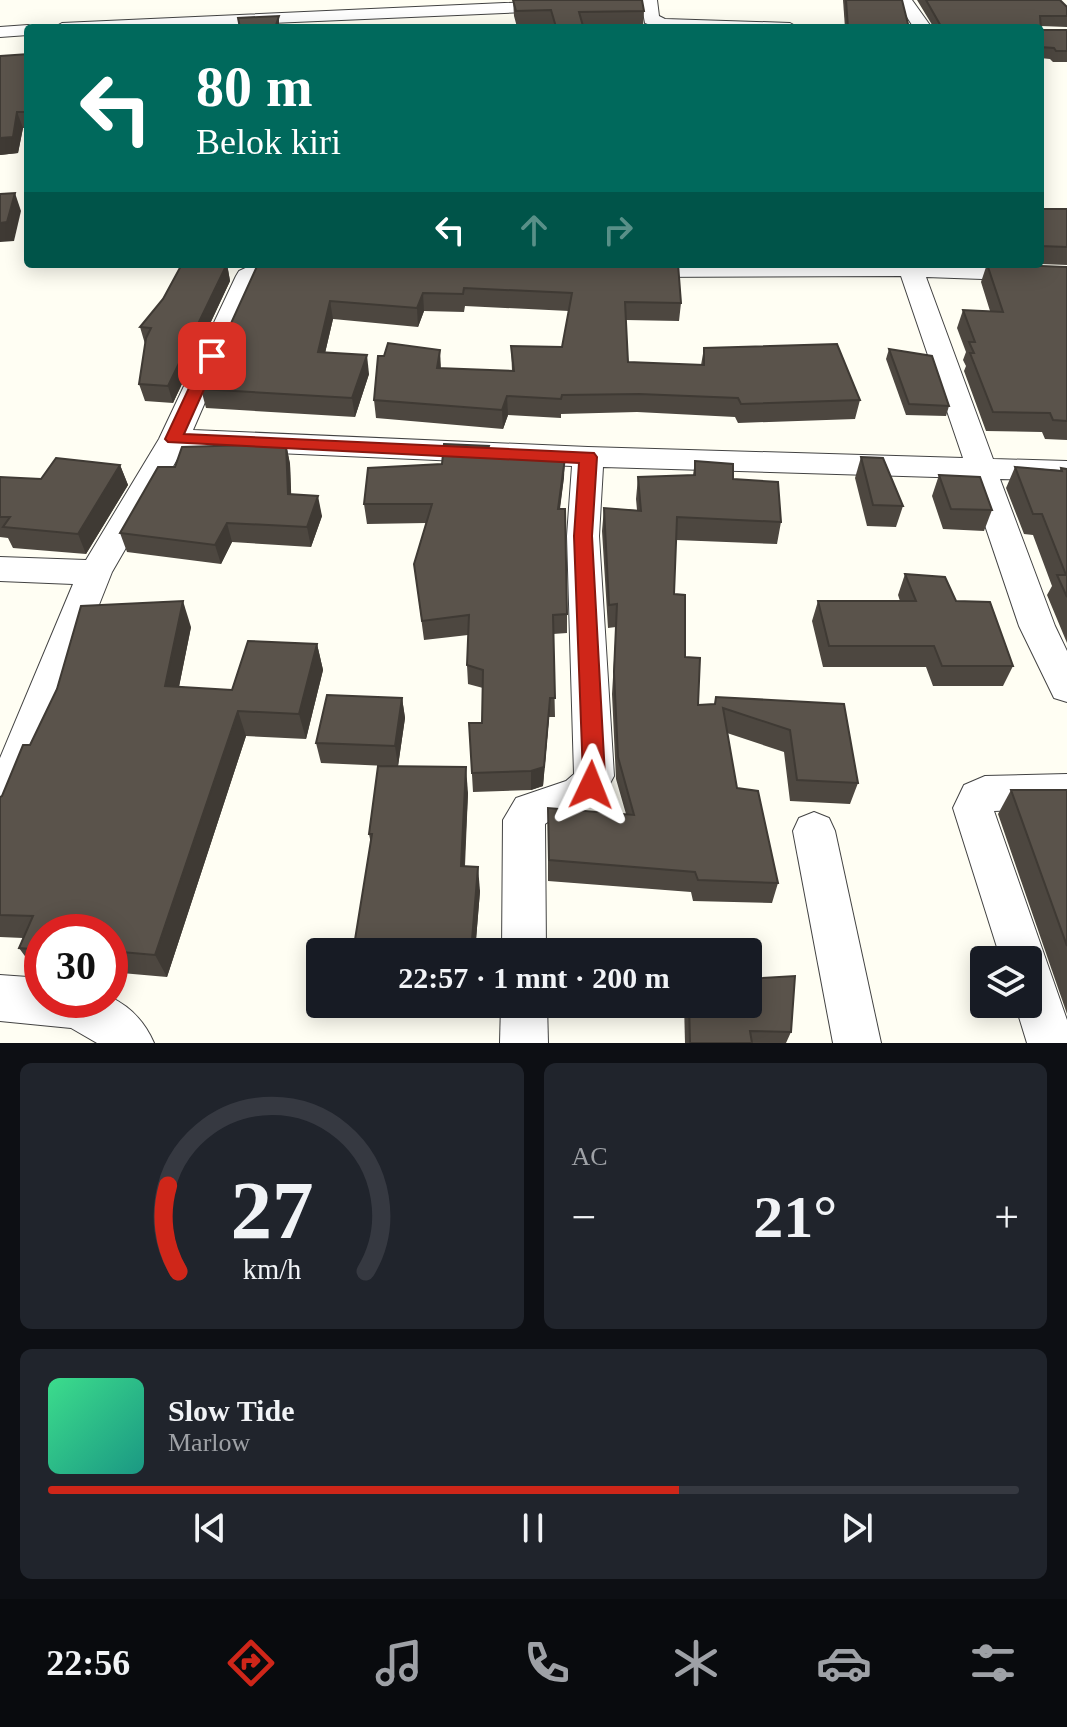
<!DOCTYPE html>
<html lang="id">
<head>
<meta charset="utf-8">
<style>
  body { margin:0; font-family:"Times New Roman",serif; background:#20242c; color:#f1f3f6; height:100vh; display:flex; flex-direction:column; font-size:30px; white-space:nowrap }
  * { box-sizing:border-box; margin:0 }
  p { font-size:26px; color:#9ea1a6 }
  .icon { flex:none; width:44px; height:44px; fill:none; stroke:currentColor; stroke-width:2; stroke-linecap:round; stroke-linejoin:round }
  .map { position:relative; height:1043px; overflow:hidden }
  .details { display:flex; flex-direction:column; gap:20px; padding:20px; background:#0d0f14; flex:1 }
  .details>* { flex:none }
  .banner { position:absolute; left:24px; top:24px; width:1020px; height:244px; border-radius:8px; box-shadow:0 4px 20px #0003; background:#00695c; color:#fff; overflow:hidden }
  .controls { position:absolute; left:970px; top:946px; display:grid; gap:16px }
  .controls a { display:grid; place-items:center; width:72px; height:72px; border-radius:8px; background:#171b24; box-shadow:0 4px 20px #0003; font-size:40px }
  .speed { position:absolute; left:24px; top:914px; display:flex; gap:16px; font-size:40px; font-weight:700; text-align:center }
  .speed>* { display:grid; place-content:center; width:104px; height:104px; border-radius:50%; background:#171b24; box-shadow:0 4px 20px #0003; line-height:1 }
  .speed .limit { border:12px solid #d22; background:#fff; color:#111 }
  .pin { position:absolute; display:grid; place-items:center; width:68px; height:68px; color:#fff; margin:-34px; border-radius:16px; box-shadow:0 4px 12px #0006 }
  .me { position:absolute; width:88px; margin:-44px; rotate:2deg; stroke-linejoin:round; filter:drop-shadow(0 0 6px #0008) }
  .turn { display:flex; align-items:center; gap:28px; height:168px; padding:0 40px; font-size:36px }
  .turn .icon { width:104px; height:104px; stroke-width:2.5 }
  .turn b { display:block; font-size:56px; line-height:68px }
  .lanes { display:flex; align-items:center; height:76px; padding:0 40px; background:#0003; justify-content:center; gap:40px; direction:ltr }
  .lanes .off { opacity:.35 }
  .big { font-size:60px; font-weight:700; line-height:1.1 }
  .details .widget { flex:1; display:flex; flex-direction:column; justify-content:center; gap:12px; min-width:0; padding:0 28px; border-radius:12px; background:#20242c }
  .details .dial { align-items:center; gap:0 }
  .dial svg { height:208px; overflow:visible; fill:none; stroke:#363941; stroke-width:7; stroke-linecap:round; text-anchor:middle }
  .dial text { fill:#f1f3f6; stroke:none }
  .song { display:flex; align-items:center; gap:24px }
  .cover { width:96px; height:96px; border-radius:12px; background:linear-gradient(135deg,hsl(150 70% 55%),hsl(170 70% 35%)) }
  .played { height:8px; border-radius:4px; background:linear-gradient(90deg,#cf2619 65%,#363941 65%) }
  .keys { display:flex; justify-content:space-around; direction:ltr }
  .heat { display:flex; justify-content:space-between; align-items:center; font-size:44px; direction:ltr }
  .details .tiles { flex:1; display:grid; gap:20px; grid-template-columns:1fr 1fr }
  .widget:last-child { grid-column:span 2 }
  .trip { position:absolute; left:306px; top:938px; width:456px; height:80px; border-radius:8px; background:#171b24; box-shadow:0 4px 20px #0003; font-weight:700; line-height:80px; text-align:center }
  .tab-bar { display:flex; height:128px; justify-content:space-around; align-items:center; background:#090b0e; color:#9ea1a6 }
  .tab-bar .icon { width:56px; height:56px }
  .tab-bar .on { color:#cf2619 }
  .tab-bar b { font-size:36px; color:#f1f3f6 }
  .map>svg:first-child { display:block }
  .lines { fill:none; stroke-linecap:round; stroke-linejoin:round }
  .minor-casing { stroke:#434343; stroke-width:2 }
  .minor { fill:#fff; fill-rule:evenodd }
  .wall { fill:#4d4740 }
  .shaded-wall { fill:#3f3a34 }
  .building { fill:#5a534b; stroke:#3f3a34; stroke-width:2 }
  .route { fill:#cf2619; stroke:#871910; stroke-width:2 }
</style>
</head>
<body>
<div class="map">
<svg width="1067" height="1043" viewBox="0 0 1067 1043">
  <rect width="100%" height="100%" fill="#fffef3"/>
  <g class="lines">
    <defs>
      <g id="minor">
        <polygon points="573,0 657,0 659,16 665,19 790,23 799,28 658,28 645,23 642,7 156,28 53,28 62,23"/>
        <polygon points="896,0 912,0 932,28 914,28"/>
        <polygon points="28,25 35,28 28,28 28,35 0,37 0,27"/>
        <path d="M254 264H286L283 269 258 280 193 430 588 447 963 458 901 276 636 277 627 275 624 270 631 264H971L1067 268V282L926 277 993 459 1067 461V481L1000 479 1055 626 1067 651V702L1054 698 1019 626 969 478 603 467 599 536 614 776C591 822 578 802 545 824L546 952H502L503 820 516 798 566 781 574 774 567 536 572 466 183 449 112 572 14 819 0 824V758L73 584 0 581V557L86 560 159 439 236 276 239 271Z"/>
        <polygon points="293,264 369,264 370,265 367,270 305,271 296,269"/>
        <polygon points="1067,774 1067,808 994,811 1067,1020 1067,1043 1027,1043 1015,1004 1028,1004 1028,960 1001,960 953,808 964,785 985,776"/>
        <polygon points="814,812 829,818 835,831 881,1043 833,1043 793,831 799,818"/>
        <path d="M0 975 42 978V1000H110V997C131 1007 145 1022 154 1043H97L71 1028 0 1021Z"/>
        <polygon points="501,1004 547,1004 548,1043 500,1043"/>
      </g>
    </defs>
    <use href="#minor" class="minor-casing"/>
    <use href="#minor" class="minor"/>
  </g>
  <g class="wall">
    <polygon points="513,0 644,11 643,26 583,28 552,28 551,26 517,27 514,16"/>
    <polygon points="843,0 902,0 909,28 845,28"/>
    <polygon points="917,0 1060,0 1067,7 1067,27 1041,26 1041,30 1067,30 1067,62 1053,62 1050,59 1040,58 1040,28 934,28"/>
    <polygon points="28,54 28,128 23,128 18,153 0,155"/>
    <polygon points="1040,209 1067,209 1067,265 1040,264"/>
    <polygon points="227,264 230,281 173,403 145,401 139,384 145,344 140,327"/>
    <polygon points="258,264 293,264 293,266 681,303 679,321 626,320 628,362 701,365 704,348 860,400 855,419 738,423 735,417 637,412 561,414 561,418 508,415 503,429 376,418 374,400 441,369 512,371 511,346 562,347 569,311 465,306 464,312 424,311 418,327 333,319 325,353 369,374 355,417 206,408 201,389"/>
    <polygon points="987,264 1067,267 1067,440 1045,439 1042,432 986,431 964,371 966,366 963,360 966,352 957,328 963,310 990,311 981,282"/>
    <polygon points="889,349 949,406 946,416 906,415 886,359"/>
    <polygon points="286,444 290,464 291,494 322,516 311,547 232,542 221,564 127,552 120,533 175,467"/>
    <polygon points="489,452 564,477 560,509 567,614 567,633 553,634 555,717 549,717 543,786 531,790 473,792 469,723 482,723 483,688 468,684 467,665 468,635 424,640 414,564 426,523 367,524 364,504 442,464"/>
    <polygon points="861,457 903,506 896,527 867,526 855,478"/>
    <polygon points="695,461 733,479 781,522 777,544 676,540 674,594 685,657 698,705 844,704 858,783 850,804 790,801 784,752 727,733 737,788 778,883 772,903 693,901 691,892 548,881 548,808 626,814 616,779 612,694 616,627 608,628 602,531 604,508 637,510 636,499 638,477 693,475"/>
    <polygon points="120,465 128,485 86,554 13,548 8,538 0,537 0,477 41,479"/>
    <polygon points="1015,467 1060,470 1061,468 1067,469 1067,643 1047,595 1052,586 1033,535 1024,534 1006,488"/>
    <polygon points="939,475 992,510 984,531 943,529 932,496"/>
    <polygon points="905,574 956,601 1013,666 1003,686 933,686 926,667 823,667 812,621 818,601 900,601 898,595"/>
    <polygon points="191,627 179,687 232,690 317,644 323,670 306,739 246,736 167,977 110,972 110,932 42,932 42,971 35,970 19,948 23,938 0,937 0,797 2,796 30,745 57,689"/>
    <polygon points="402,698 405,718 398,766 468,793 465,866 480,891 475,952 353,952 371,844 369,834 387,766 321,763 316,743"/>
    <polygon points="1011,790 1067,790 1067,1014 998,814"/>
    <polygon points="684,1004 748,1004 791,1032 786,1043 685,1043"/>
  </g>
  <g class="shaded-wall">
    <polygon points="279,16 279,28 275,28"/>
    <polygon points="17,112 23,128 18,153 0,155 0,138"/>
    <polygon points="15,193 21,211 14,241 0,242 0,223"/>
    <polygon points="227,264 230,281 173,403 168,386"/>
    <polygon points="423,293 424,311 418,327 417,308"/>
    <polygon points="330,301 333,319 321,370 318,352"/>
    <polygon points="440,350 441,369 437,368"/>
    <polygon points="367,355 369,374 355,417 352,398"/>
    <polygon points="507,396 508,415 503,429 502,410"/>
    <polygon points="286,444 290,464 292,514 288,494"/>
    <polygon points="565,458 564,477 557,528 558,509"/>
    <polygon points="120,465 128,485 86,554 78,534"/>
    <polygon points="318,496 322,516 311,547 307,527"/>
    <polygon points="227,523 232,542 221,564 215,545"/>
    <polygon points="183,601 191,627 174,711 165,686"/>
    <polygon points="317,644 323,670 306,739 299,714"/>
    <polygon points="402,698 405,718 398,766 395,746"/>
    <polygon points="550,698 549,717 543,786 531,790 531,771"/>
    <polygon points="238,711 246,736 167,977 155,955"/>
    <polygon points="466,767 468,793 463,890 461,866"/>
    <polygon points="478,867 480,891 475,952 471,952"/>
  </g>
  <g class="building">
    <polygon points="513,0 642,0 644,11 579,12 583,26 556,27 551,10 516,11"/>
    <polygon points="846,0 902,0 909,28 848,28"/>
    <polygon points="926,0 1060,0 1067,7 1067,16 1040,16 1041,30 1067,30 1067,51 1056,51 1054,48 1040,47 1040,28 942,28"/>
    <polygon points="279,16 275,28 240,28 238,18"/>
    <polygon points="28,54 28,112 17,112 13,137 0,138 0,56"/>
    <polygon points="15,193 7,222 0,223 0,194"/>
    <polygon points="1040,209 1067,209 1067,247 1040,246"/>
    <polygon points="182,264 227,264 168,386 139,384 146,338 151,328 140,327 163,299"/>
    <polygon points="258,264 287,264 287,267 317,264 678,264 681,303 625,302 628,362 704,365 704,348 837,344 860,400 741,404 738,398 639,394 562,395 561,399 507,396 502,410 374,400 378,356 384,356 388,343 440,350 437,368 514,371 511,346 562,347 572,293 464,288 463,294 423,293 417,308 330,301 318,352 367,355 352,398 201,389"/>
    <polygon points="987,264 1067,267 1067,421 1053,420 1050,413 993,412 970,353 974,353 969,342 975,342 963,310 1003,312"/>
    <polygon points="889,349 932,356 949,406 909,404"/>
    <polygon points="286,444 288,494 318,496 307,527 227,523 215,545 120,533 158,467 175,467 182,447"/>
    <polygon points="444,444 489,446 487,452 565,458 558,509 565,509 567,614 553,615 555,698 550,698 544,767 531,771 472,773 469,723 482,723 483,670 467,665 469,615 422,621 414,564 432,504 364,504 368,468 442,464"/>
    <polygon points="861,457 883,458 903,506 873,505"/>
    <polygon points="56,458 120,465 78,534 3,527 10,517 0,517 0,477 41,479"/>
    <polygon points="695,461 733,464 733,479 778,482 781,522 677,517 674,594 685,595 685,657 700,658 698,705 715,704 716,697 844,704 858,783 797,780 790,730 723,708 737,788 758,791 778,883 698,880 695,872 549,860 548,808 634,815 618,757 614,672 617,604 609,605 604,508 641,511 638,477 695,475"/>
    <polygon points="1015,467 1062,471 1061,468 1067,469 1067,597 1057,575 1066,575 1042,514 1033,514"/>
    <polygon points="939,475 980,477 992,510 951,509"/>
    <polygon points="905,574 945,577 956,601 990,602 1013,666 942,666 934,646 829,646 818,601 916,601"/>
    <polygon points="183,601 165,686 232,690 248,641 317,644 299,714 238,711 155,955 110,951 110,932 42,932 42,950 19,948 33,916 0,915 0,797 2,796 23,745 30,745 57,689 81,606"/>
    <polygon points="327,695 402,698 395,746 316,743"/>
    <polygon points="378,766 466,767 461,866 478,867 471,952 353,952 372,834 369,834"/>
    <polygon points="1011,790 1067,790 1067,946"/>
    <polygon points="795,976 791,1032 750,1031 752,1043 690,1043 689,1004 748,1004 748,979"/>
  </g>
  <polygon class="route" points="212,352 219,356 184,434 594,453 597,457 592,536 605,776 599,792 591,795 583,792 580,785 583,776 574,536 579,463 168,442 165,439 204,356"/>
</svg>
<div class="controls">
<a><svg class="icon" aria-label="layers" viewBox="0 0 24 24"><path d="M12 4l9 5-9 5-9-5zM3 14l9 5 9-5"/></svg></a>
</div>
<div class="speed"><div class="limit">30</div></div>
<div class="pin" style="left:212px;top:356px;background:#d93025"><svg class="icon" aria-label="arrive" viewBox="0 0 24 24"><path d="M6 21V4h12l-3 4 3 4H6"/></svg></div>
<svg class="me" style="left:591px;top:785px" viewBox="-20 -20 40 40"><path d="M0-17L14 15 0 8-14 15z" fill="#cf2619" stroke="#fff" stroke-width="4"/></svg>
<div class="trip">22:57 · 1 mnt · 200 m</div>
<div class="banner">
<div class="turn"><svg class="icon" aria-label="left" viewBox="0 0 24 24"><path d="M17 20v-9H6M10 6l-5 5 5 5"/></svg><div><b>80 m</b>Belok kiri</div></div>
<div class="lanes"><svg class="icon" aria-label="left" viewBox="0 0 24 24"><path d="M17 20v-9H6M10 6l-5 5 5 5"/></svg><svg class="icon off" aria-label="ahead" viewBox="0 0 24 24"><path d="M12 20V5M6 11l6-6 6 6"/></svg><svg class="icon off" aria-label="right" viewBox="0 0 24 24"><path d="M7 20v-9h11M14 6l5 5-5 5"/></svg></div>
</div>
</div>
<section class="details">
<div class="tiles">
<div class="widget dial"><svg viewBox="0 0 100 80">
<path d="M14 69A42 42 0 1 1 86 69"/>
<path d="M14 69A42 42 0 0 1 10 36" stroke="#cf2619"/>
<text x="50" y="56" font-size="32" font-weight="700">27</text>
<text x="50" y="72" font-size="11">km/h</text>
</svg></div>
<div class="widget"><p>AC</p>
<div class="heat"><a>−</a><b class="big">21°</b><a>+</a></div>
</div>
<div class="widget">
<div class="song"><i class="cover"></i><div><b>Slow Tide</b><p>Marlow</p></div></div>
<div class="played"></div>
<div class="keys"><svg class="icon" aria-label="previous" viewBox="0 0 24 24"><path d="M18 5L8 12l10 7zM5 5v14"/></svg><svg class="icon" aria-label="pause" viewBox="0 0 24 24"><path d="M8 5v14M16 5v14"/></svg><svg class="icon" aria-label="next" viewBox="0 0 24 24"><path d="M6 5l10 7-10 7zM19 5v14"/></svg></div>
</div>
</div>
</section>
<nav class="tab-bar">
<b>22:56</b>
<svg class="icon on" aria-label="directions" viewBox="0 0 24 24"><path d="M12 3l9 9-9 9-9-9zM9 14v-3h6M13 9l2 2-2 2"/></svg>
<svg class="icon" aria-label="music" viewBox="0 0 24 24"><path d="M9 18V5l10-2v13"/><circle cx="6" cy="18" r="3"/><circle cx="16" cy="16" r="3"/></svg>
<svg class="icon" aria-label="phone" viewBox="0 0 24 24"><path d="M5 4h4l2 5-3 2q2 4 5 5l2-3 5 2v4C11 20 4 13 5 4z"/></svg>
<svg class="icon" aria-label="climate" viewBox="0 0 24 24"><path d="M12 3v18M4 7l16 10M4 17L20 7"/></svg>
<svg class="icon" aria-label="car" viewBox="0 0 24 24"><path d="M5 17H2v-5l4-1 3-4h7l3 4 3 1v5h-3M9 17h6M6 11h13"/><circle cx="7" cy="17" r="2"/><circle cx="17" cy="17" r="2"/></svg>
<svg class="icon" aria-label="filters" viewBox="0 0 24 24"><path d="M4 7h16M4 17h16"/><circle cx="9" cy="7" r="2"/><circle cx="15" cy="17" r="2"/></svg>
</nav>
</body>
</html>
